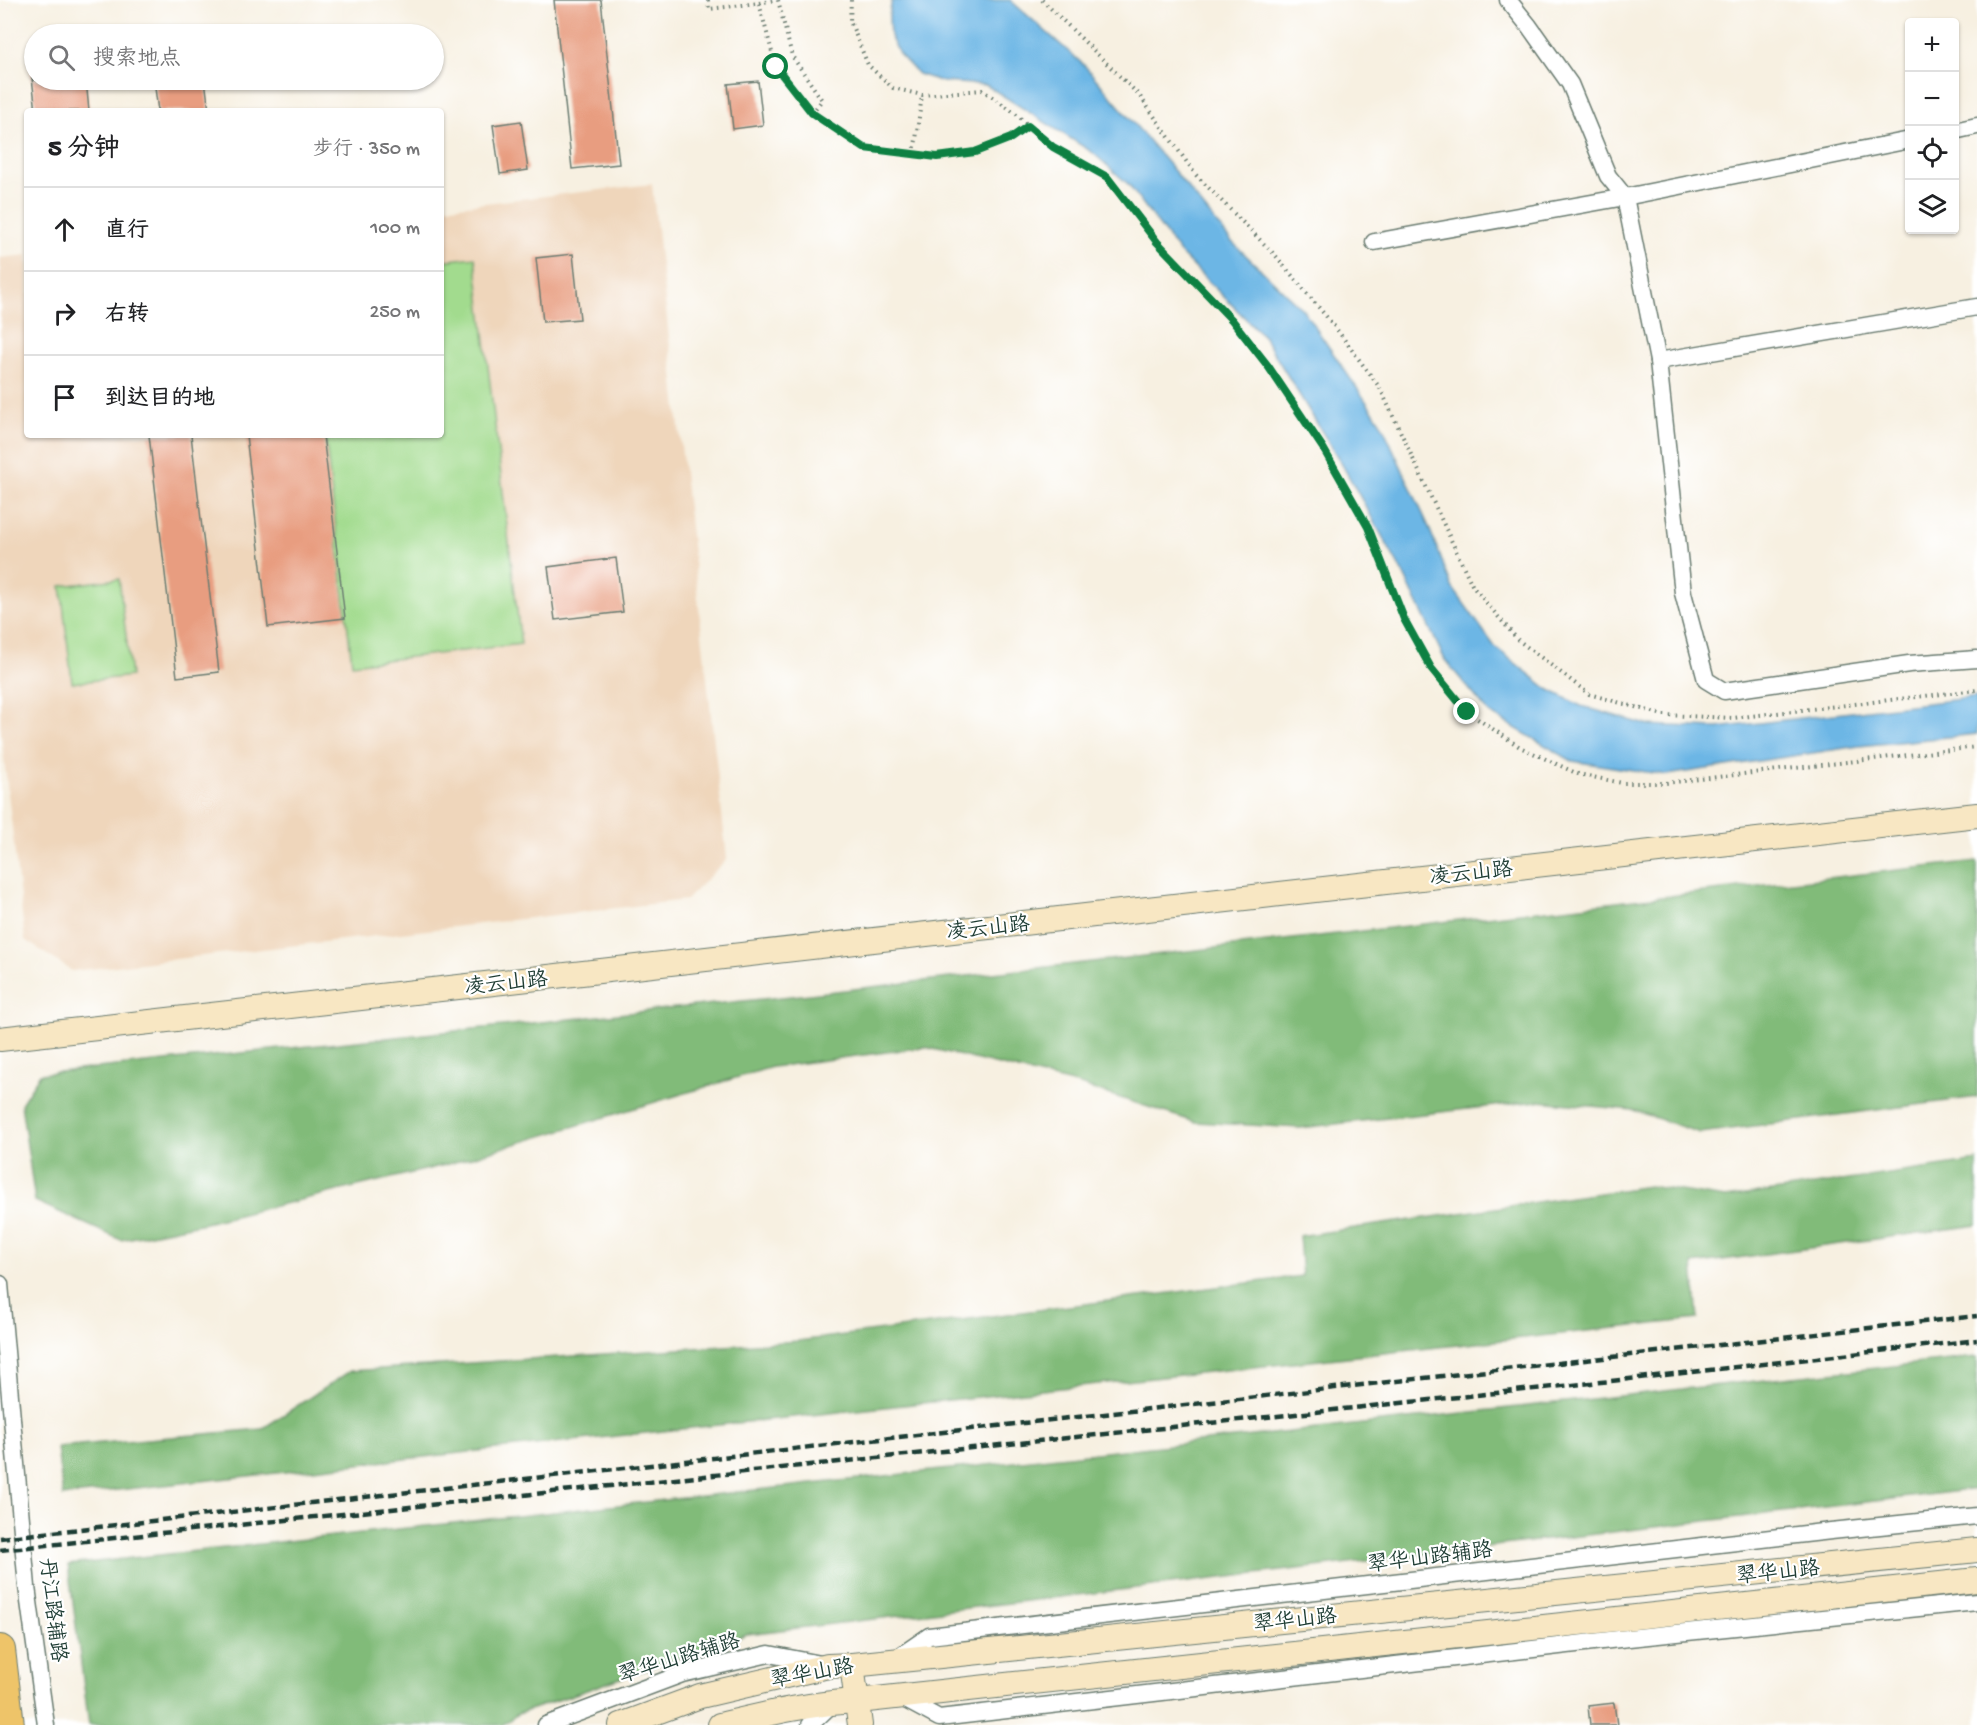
<!DOCTYPE html>
<html lang="zh">
<head>
<meta charset="utf-8">
<style>
	:root { --surface:#fff; --page:#f6f6f6; --text:#202124; --muted:#757577; --line:#e0e0e0 }
	body { margin:0; font-family:"Gochi Hand","LXGW WenKai TC",sans-serif; background:var(--page); color:var(--text) }
	.controls { position:absolute; right:18px; top:18px; display:grid; overflow:hidden; border-radius:6px; box-shadow:0 2px 4px #0004 }
	.controls button { width:54px; height:54px; display:grid; place-items:center; padding:0; border:0; border-bottom:2px solid var(--line); background:var(--surface); color:var(--text); font:30px sans-serif }
	.stop { position:absolute; width:18px; height:18px; margin:-14px; border:4px solid #0b8043; border-radius:50%; background:#fff }
	.stop.end { background:#0b8043; border-color:#fff; box-shadow:0 2px 6px #0008 }
	.list { margin:0; padding:0; list-style:none }
	h2 { display:flex; justify-content:space-between; align-items:center; height:78px; margin:0; padding:0 24px; font-size:26px }
	h2 small { font-size:20px; font-weight:400; color:var(--muted) }
	.list li { display:grid; grid-template-columns:39px 1fr auto; gap:18px; align-items:center; box-sizing:border-box; height:84px; padding:0 24px; border-top:2px solid var(--line) }
	.list b { display:block; font-size:22px; white-space:nowrap }
	.list em { font-size:20px; font-style:normal; color:var(--muted) }
	.icon { flex:none; width:33px; height:33px; fill:none; stroke:currentColor; stroke-width:2; stroke-linecap:round; stroke-linejoin:round }
	.map { position:relative; flex:none; width:1977px; height:1725px; overflow:hidden }
	.search { position:absolute; background:var(--surface); box-shadow:0 2px 4px #0004; left:24px; top:24px; width:420px; height:66px; display:flex; align-items:center; gap:15px; box-sizing:border-box; padding:0 21px; border-radius:33px; color:var(--muted); font-size:22px }
	.panel { position:absolute; background:var(--surface); box-shadow:0 2px 4px #0004; left:24px; top:108px; width:420px; height:330px; border-radius:6px }
	.map>svg:first-child { display:block }
	.built { fill:#efd6bb }
	.green { fill:#a2db8e; stroke:#608c61; stroke-width:1.5 }
	.forest { fill:#81bb79; stroke:#507c56; stroke-width:1.5 }
	.water { fill:#6cb6e5; stroke:#467a8c; stroke-width:1.5 }
	.building { fill:#e89d80 }
	.lines { fill:none; stroke-linecap:round; stroke-linejoin:round }
	.street-casing { stroke:#6b7c71; stroke-width:19 }
	.secondary-casing { stroke:#6b7c71; stroke-width:26 }
	.highway-casing { stroke:#6b7c71; stroke-width:32 }
	.path { stroke:#6b7c71; stroke-width:4; stroke-dasharray:1.5 4.5; stroke-linecap:butt }
	.street { stroke:#fff; stroke-width:16 }
	.secondary { stroke:#f8e7c3; stroke-width:24 }
	.highway { stroke:#eec469; stroke-width:30 }
	.rail { stroke:#1f3d34; stroke-width:4.5; stroke-dasharray:9 4.5; stroke-linecap:butt }
	.route { stroke:#0b8043; stroke-width:8 }
	.labels { text-anchor:middle; stroke-width:4.5; stroke-linejoin:round; paint-order:stroke }
	.street-label { font-size:21px; fill:#1f3d34; stroke:#fff }
</style>
</head>
<body>
<div class="map">
<svg width="1977" height="1725" viewBox="0 0 1977 1725">
	<rect width="100%" height="100%" fill="#fff"/>
	<filter id="ink" filterUnits="userSpaceOnUse"><feTurbulence type="fractalNoise" baseFrequency=".0167" numOctaves="2"/><feDisplacementMap in="SourceGraphic" scale="12" xChannelSelector="R" yChannelSelector="G"/><feConvolveMatrix kernelMatrix="1 2 1 2 8 2 1 2 1" color-interpolation-filters="sRGB"/></filter>
	<filter id="wash" filterUnits="userSpaceOnUse"><feTurbulence type="fractalNoise" baseFrequency=".008" numOctaves="4" result="noise"/><feDisplacementMap in="SourceGraphic" scale="24" xChannelSelector="R" yChannelSelector="G"/><feGaussianBlur stdDeviation="1.35" result="paint"/><feColorMatrix in="noise" values="0 0 0 0 0 0 0 0 0 0 0 0 0 0 0 0 0 1.4 0 .05"/><feComposite in="paint" operator="in"/></filter>
	<g filter="url(#wash)">
		<rect width="100%" height="100%" fill="#f7f0e1"/>
		<!-- built -->
		<path class="built" d="M652,184L727,859L686,900L72,971L25,940L0,724V258L27,255V435H441V208Z"/>
		<!-- green -->
		<g class="green">
			<path d="M475,257L521,644L352,664L325,435H441V261Z"/>
			<path d="M119,579L131,676L72,683L61,586Z"/>
		</g>
		<!-- forest -->
		<g class="forest">
			<path d="M1977,861V1097L1700,1133L1633,1110L1538,1101L1300,1128L1195,1122L1080,1085L925,1047L772,1067L445,1165L205,1223L121,1240L35,1201L21,1104L40,1074L801,995Z"/>
			<path d="M1977,1161V1225L1693,1264L1698,1319L63,1496L57,1447L262,1429L350,1371L798,1341L1302,1276L1299,1236L1649,1186L1725,1198Z"/>
			<path d="M1977,1357V1489L747,1634L518,1714L502,1725H89L68,1565Z"/>
		</g>
		<!-- water -->
		<path class="water" d="M892,0H1010L1085,66L1171,167L1231,241L1304,311L1381,423L1428,525L1452,587L1495,647L1548,689L1581,706L1647,725L1717,728L1977,697V734L1859,746L1667,775L1572,761L1489,713L1445,660L1404,575L1340,461L1264,337L1180,253L1128,184L1092,152L986,85L943,82L918,74L899,54L890,36L889,16Z"/>
		<g id="blocks">
			<!-- building -->
			<g class="building">
				<path d="M554,0H601L619,164L572,169Z"/>
				<path d="M34,52V80H86L89,111H36L29,53Z"/>
				<path d="M154,80H205L209,111H158Z"/>
				<path d="M758,81L763,125L733,129L728,84Z"/>
				<path d="M521,121L528,170L500,174L493,125Z"/>
				<path d="M573,254L580,319L543,322L536,258Z"/>
				<path d="M149,435H191L219,672L177,677Z"/>
				<path d="M246,435H323L345,618L268,627Z"/>
				<path d="M616,558L623,612L555,620L548,567Z"/>
				<path d="M1614,1703L1617,1725H1590L1588,1706Z"/>
			</g>
		</g>
	</g>
	<g filter="url(#ink)">
		<use href="#blocks" fill-opacity="0" stroke="#6b7c71" stroke-width="1.5"/>
		<g class="lines">
			<defs>
				<g id="street">
					<path d="M1508,0L1529,26L1570,84L1608,176L1625,197L1658,361L1683,593L1706,680L1724,691L1909,664L1977,659"/>
					<path d="M1954,131L1977,126"/>
					<path d="M1374,242L1625,197L1910,140"/>
					<path d="M1658,361L1977,307"/>
					<path d="M0,1284L27,1587L46,1725"/>
					<path d="M897,1658L929,1636L1831,1531L1977,1516"/>
					<path d="M900,1697L939,1718L1619,1639L1977,1602"/>
					<path d="M546,1725L682,1674L769,1654L821,1664"/>
					<path d="M810,1725L833,1703"/>
				</g>
				<g id="secondary">
					<path d="M0,1039L1977,815"/>
					<path d="M852,1665L860,1725"/>
					<path d="M621,1725L700,1696L828,1666L852,1665L1977,1550"/>
					<path d="M720,1725C766,1714 810,1703 858,1701L1977,1580"/>
				</g>
				<path id="highway" d="M0,1650L9,1725"/>
			</defs>
			<!-- street casing -->
			<use href="#street" class="street-casing"/>
			<!-- secondary casing -->
			<use href="#secondary" class="secondary-casing"/>
			<!-- highway casing -->
			<use href="#highway" class="highway-casing"/>
			<!-- path -->
			<g class="path">
				<path d="M708,0L709,9L759,3L776,67L812,113L864,148L937,157L975,151L1010,138L1028,126"/>
				<path d="M778,0L792,56L822,100L812,113"/>
				<path d="M851,0L850,21L868,65L893,88L922,95L982,90L1010,109L1053,147L1107,177L1157,241L1232,320L1268,366L1323,448L1368,527L1404,619L1431,668L1467,712L1520,747L1578,774L1622,783H1666L1977,747"/>
				<path d="M1042,0L1139,95L1196,175L1276,256L1335,327L1380,388L1473,587L1518,640L1589,694L1663,715L1733,718L1977,690"/>
				<path d="M759,3L775,0"/>
				<path d="M914,154L922,95"/>
			</g>
			<!-- street -->
			<use href="#street" class="street"/>
			<!-- secondary -->
			<use href="#secondary" class="secondary"/>
			<!-- highway -->
			<use href="#highway" class="highway"/>
			<!-- rail -->
			<g class="rail">
				<path d="M0,1538L1977,1316"/>
				<path d="M0,1550L1639,1378L1977,1340"/>
			</g>
		</g>
	</g>
	<g class="lines" filter="url(#ink)">
		<!-- route -->
		<path class="route" d="M776,67L812,113L864,148L937,157L975,152L1011,138L1028,126L1053,147L1107,177L1157,242L1232,320L1268,366L1323,448L1368,527L1404,619L1431,668L1467,712"/>
	</g>
	<g class="labels">
		<!-- street labels -->
		<g class="street-label">
			<text transform="translate(1471 872) rotate(-6)" y="7">凌云山路</text>
			<text transform="translate(988 927) rotate(-6)" y="7">凌云山路</text>
			<text transform="translate(506 982) rotate(-6)" y="7">凌云山路</text>
			<text transform="translate(1430 1556) rotate(-7)" y="7">翠华山路辅路</text>
			<text transform="translate(1778 1571) rotate(-6)" y="7">翠华山路</text>
			<text transform="translate(54 1610) rotate(83)" y="7">丹江路辅路</text>
			<text transform="translate(1295 1619) rotate(-6)" y="7">翠华山路</text>
			<text transform="translate(679 1657) rotate(-17)" y="7">翠华山路辅路</text>
			<text transform="translate(812 1672) rotate(-10)" y="7">翠华山路</text>
		</g>
	</g>
</svg>
<div class="controls">
<button>+</button>
<button>−</button>
<button><svg class="icon" aria-label="locate" viewBox="0 0 24 24"><circle cx="12" cy="12" r="6"/><path d="M12 2v4M12 18v4M2 12h4M18 12h4"/></svg></button>
<button><svg class="icon" aria-label="layers" viewBox="0 0 24 24"><path d="M12 4l9 5-9 5-9-5zM3 14l9 5 9-5"/></svg></button>
</div>
<div class="stop" style="left:776px;top:67px"></div>
<div class="stop end" style="left:1467px;top:712px"></div>
<div class="search"><svg class="icon" aria-label="search" viewBox="0 0 24 24"><circle cx="10" cy="10" r="6"/><path d="M15 15l6 6"/></svg>搜索地点</div>
<section class="panel">
<h2>5 分钟<small>步行 · 350 m</small></h2>
<ul class="list">
<li><svg class="icon" aria-label="ahead" viewBox="0 0 24 24"><path d="M12 20V5M6 11l6-6 6 6"/></svg><div><b>直行</b></div><em>100 m</em></li>
<li><svg class="icon" aria-label="right" viewBox="0 0 24 24"><path d="M7 20v-9h11M14 6l5 5-5 5"/></svg><div><b>右转</b></div><em>250 m</em></li>
<li><svg class="icon" aria-label="arrive" viewBox="0 0 24 24"><path d="M6 21V4h12l-3 4 3 4H6"/></svg><div><b>到达目的地</b></div></li>
</ul>
</section>
</div>
</body>
</html>
